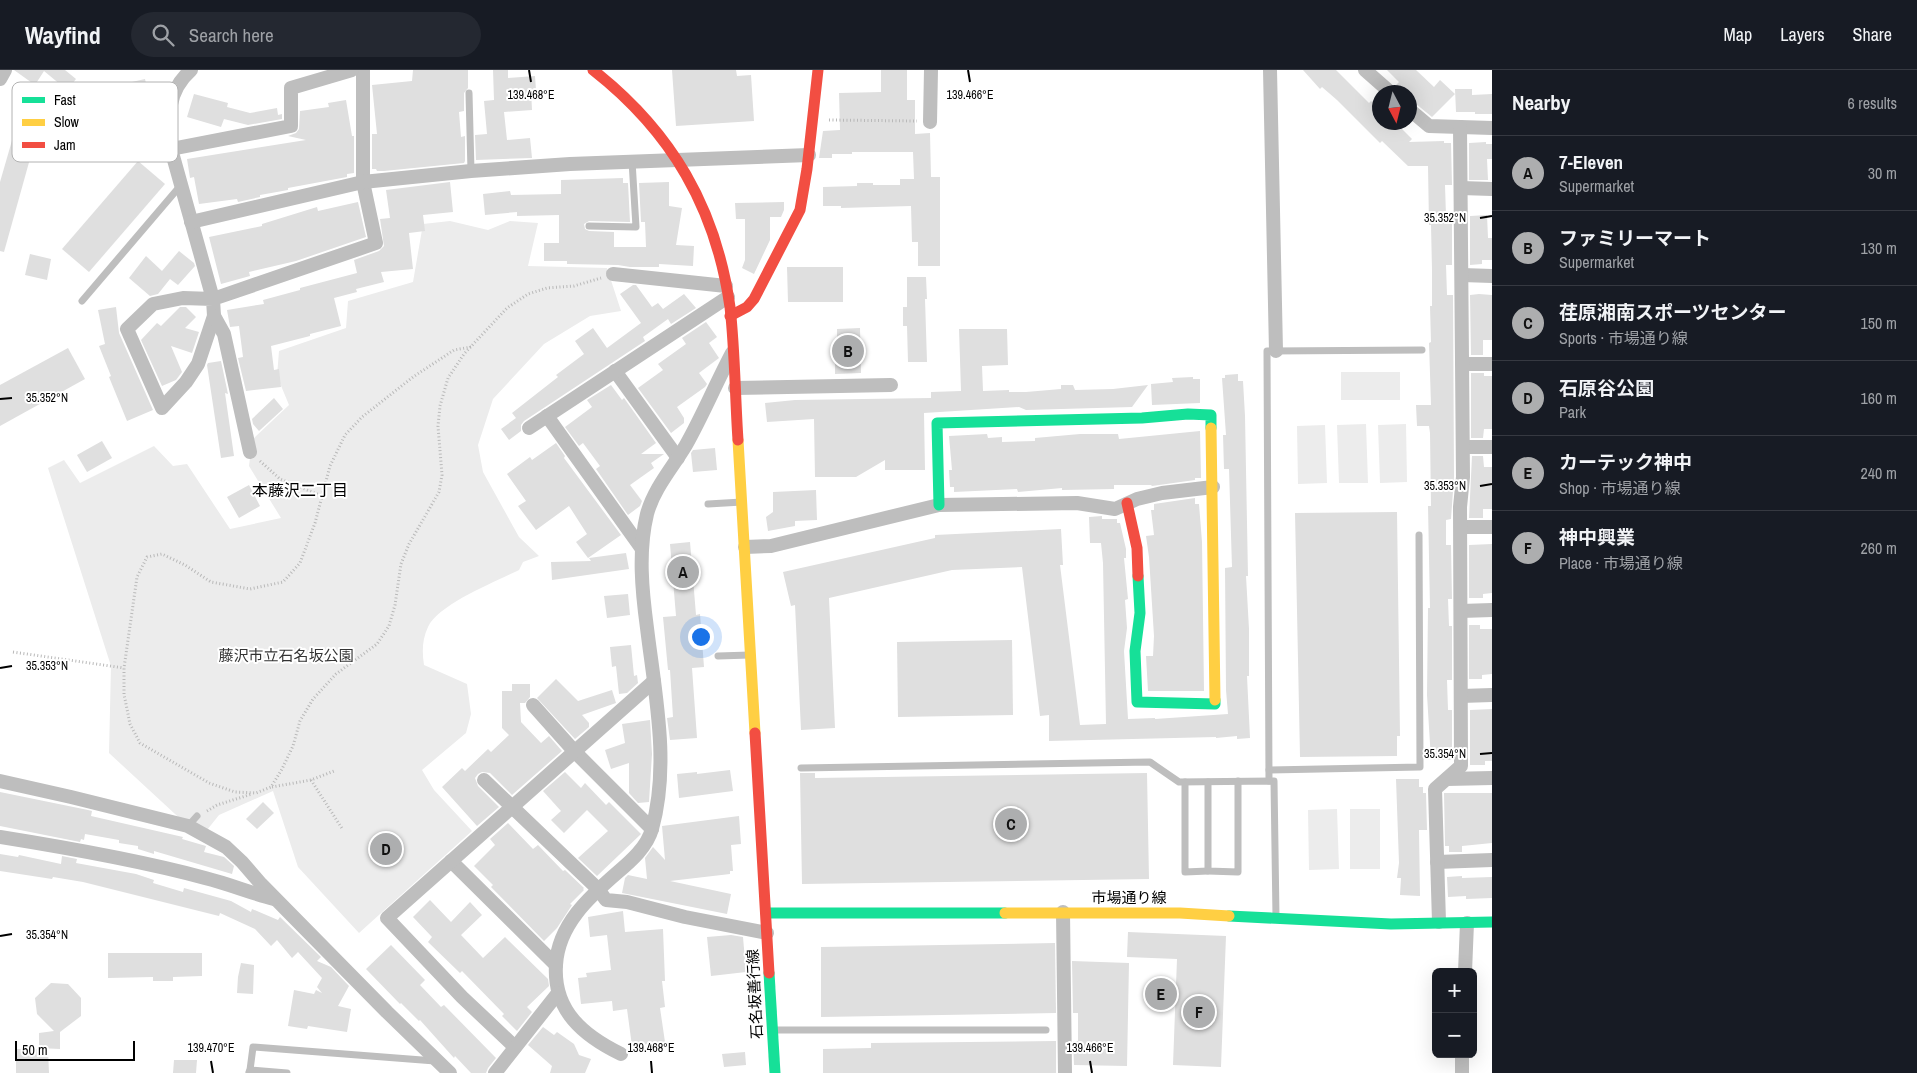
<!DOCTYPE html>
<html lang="en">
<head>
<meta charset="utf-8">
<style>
	:root { --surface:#171b24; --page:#242831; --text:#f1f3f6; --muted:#9ea1a6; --line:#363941; --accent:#adaeaf }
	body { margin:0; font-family:"Archivo Narrow","Noto Sans JP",sans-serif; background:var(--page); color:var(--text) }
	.controls { position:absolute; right:15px; bottom:15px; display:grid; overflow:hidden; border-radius:8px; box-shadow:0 5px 20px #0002 }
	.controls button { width:45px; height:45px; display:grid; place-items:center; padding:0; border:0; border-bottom:1px solid var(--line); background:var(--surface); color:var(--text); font:25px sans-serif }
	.compass { position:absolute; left:1372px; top:15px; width:45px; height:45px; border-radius:50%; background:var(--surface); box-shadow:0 5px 20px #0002; rotate:173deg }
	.scale { position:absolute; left:15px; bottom:12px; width:120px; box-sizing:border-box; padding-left:5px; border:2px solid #000; border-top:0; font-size:14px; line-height:18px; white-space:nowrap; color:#000; -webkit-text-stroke:4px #fff; paint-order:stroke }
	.you { position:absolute; left:700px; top:566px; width:18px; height:18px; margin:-12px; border:4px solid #fff; border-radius:50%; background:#1a73e8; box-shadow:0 0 0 8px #1a73e833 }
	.badge { display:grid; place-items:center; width:32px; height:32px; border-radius:50%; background:var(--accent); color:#111; font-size:16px; font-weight:700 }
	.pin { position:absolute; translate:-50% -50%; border:2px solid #fff; box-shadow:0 1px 5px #0006 }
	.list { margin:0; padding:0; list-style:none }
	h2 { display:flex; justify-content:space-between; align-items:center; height:65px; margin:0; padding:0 20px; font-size:21px }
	h2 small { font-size:16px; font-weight:400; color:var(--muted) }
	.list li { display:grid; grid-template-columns:32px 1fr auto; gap:15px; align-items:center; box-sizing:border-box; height:75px; padding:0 20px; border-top:1px solid var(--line) }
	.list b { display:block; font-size:19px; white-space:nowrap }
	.list p { margin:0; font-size:16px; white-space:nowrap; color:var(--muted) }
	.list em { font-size:16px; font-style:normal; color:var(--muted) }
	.icon { flex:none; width:28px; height:28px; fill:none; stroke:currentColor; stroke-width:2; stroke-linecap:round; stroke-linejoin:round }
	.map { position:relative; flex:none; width:1492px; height:1003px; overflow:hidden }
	header { display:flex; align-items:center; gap:30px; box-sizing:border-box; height:70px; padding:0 25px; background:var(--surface); border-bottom:1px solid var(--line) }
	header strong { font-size:24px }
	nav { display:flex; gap:28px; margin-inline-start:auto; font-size:18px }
	.search { width:350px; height:45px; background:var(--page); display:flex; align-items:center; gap:12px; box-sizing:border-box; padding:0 18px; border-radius:28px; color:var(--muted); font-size:19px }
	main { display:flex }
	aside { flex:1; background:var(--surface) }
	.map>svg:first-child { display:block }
	.green { fill:#ececec }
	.building { fill:#dfdfdf }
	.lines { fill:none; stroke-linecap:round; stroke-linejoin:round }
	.path { stroke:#b9b9b9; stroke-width:3; stroke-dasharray:1 2.5; stroke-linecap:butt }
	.lane { stroke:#bebebe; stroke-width:7 }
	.street { stroke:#bebebe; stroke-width:14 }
	.fast { stroke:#16e098; stroke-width:11 }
	.slow { stroke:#ffcf43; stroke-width:11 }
	.jam { stroke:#f24e42; stroke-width:11 }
	.ticks { fill:none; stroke:#000; stroke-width:2 }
	.labels { text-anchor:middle; stroke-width:4; stroke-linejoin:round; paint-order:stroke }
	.park-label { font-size:15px; fill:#333; stroke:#fff }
	.street-label { font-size:15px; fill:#000; stroke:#fff }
	.neighbourhood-label { font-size:16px; fill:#000; stroke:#fff }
	.key { fill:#fff; stroke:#b2b2b2; stroke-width:1 }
	.key-label { font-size:14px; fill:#000 }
	.ticks-label { font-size:12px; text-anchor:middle; fill:#000; stroke:#fff; stroke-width:4; stroke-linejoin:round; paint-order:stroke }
</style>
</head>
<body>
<header>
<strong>Wayfind</strong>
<div class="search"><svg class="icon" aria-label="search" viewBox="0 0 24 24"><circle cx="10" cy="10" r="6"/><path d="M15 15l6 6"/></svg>Search here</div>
<nav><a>Map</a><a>Layers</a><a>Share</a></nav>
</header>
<main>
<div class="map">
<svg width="1492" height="1003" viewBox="0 0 1492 1003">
	<rect width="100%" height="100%" fill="#fff"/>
	<!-- green -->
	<g class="green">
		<path d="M450,151L488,160L510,151L538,153L528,196L607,198L621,241L590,246L544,274L493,329L478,375L483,402L519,467L539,486L523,492L519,500C495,512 439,534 428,557C422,570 422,582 424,595L467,614L471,644L466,663L422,700L434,720L472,761L359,863L298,797L273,721L219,745L203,765L188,756L109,683L111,596L48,398L64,390L80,413L154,376L173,396L187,394L230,459L281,448L249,396L252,370L289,335L277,306L279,281L346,258L348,231L413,212L423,154Z"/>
		<rect x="1341" y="302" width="59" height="28"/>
		<path d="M1366,354L1368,413H1339L1337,355Z"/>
		<path d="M1406,354L1407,412L1380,413L1378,355Z"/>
		<path d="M1325,355L1327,413L1298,414L1297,356Z"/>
		<path d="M1337,739L1339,799L1309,800L1308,740Z"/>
		<rect x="1350" y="739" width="30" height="60"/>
	</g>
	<!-- building -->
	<g class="building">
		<path d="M14,0H65L76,9L67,20L44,1L35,15Z"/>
		<path d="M413,0H468V18L464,23V41L459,42L461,67L465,66V91L464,93L384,101H377L376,99H372V64H377L372,15L412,11Z"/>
		<path d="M493,0H508V8L535,6L536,20H531L532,40L504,42L507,70L530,68L532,88L476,90L475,65L487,64L484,31L494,30Z"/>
		<path d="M672,0H736L737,6L751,5L754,51L676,56Z"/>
		<path d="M881,0H907V30H915V64L930,63L931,107H940V196H918V172H912L911,136L841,138V136H823V117L857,116V113H873V115H900V109H914L913,82H852V84H832V88H819L823,61L840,60L839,23L881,22Z"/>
		<path d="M1303,0H1336L1369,33L1371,31L1380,39V52H1395L1412,69L1409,72L1444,71V73H1451L1452,115H1445L1446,146H1452V195H1446L1447,225H1453L1454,407L1451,449L1446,450V475H1451L1452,529H1448L1449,556H1452V610H1447L1448,640H1452V690H1431L1427,625L1428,538H1430L1428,436H1431L1430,363L1429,356H1417L1416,335H1431L1429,273L1431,272L1430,236H1432V200L1431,155H1429L1428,96H1408L1382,71L1380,73L1337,30L1322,17L1320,19Z"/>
		<path d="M1387,0H1416L1434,17L1440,10L1455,24L1432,47L1410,29V22H1404L1396,15L1399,12Z"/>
		<path d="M145,9L150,30L147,31L149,45L136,47L134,34L115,38L110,17Z"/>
		<path d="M1455,19H1472V25L1492,24V44H1475V42H1456Z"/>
		<path d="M194,24L228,33L227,37L250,43L277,38L278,45L282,44V49L248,55L224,49L221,57L187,47Z"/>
		<path d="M24,29L45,35L4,182L0,181V112Z"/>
		<path d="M346,30L352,66H354V103L347,104V107L288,118V120L260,125V127L238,132L237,129L199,134L194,107L190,108L187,89L306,70L288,66L296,63L299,59L300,41L329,37L328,33Z"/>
		<path d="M1486,72V74H1492V89H1487L1488,110H1469V73Z"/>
		<path d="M138,91L165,114L89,202L62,179Z"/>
		<path d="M623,108V113H628L630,152L589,151L584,154L585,159L589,161L614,162V177H646L645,152H641L639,113L669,112V136L682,138L676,175L694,176L693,196L659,194V197H630L618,195L567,194V191H544V173H559V145L517,146V142L485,145L483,124L510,121L511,125L561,124V110Z"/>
		<path d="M450,112L453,142L423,145L425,161L409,163L413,199L381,202L384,212L356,219L357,222L334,228L341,256L310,264V266L271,276L274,300L279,299L281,317L246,321L238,288L243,287L239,256L230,257L227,240L264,234L263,230L300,220V218L357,203L354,190L379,181L384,176L380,149L390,148L386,120Z"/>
		<path d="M358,132L366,167L296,191L249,202L250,206L221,214L209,167L262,156V154L317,137L318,141Z"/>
		<path d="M784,132V140L781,147H770V170L754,204L742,198L745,190V149H736L735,133Z"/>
		<path d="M1487,145L1488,168H1492V190H1482V194L1470,195V146Z"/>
		<path d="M179,181L194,193L195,196L178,215L170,209L158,224L150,226L129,208L146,186L162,201Z"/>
		<path d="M30,184L51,189L47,210L25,205Z"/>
		<path d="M787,197H843V232H788Z"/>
		<path d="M907,207H926L927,229H925L927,292H908L907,256H903V237H907Z"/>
		<path d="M633,215H636L652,237L658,233L663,239L684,224L696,238L671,254L668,249L643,267L645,271L524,351L521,355V361L509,370L501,359L516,348L512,343L558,307L556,305L584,284L575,271L593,258L607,278L641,253L620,224Z"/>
		<path d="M1479,224L1492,225V270H1483V285H1471L1470,225Z"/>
		<path d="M116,237L119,263L153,340L127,351L109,307L111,306L99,276L105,274L98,240Z"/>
		<path d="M180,237H186L196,247L185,258L199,262L192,283L171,276L182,302L176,310L162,316L141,270L157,253L161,256Z"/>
		<path d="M706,252L717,267L709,273L719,288L699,303L707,314L705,317L677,337L684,348V353L671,363L638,318L663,300L658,294L686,274L682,268Z"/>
		<path d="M860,258L861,303L835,304V269H837V259Z"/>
		<path d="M959,259H1007L1008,295L982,296L983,321L1009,320V322H1026L1061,319V315H1073L1075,320L1113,319L1148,315L1132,337L1026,340L1019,337L924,343L925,400H885V390L856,407H815L814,349L767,352L765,333L795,330L931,328V322L961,321Z"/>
		<path d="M68,278L85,309L0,356V315Z"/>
		<path d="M221,291L228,324L225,323L234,386L221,388L207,295L208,293Z"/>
		<path d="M1471,303H1484V306H1492V359H1484L1483,368H1471Z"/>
		<path d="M1238,304V311H1243L1245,346L1248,506H1246L1249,559V606H1247L1250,668L1237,669V666L1216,668V667L1049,671V645L1040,646L1022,497L952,500L829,528L835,658L801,660L795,535L791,536L783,502L935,468V465L1061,459L1063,495H1060L1080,655L1106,654L1103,493L1101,473H1090L1089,447L1102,446V449H1117V453H1120L1126,479V488H1124L1128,529L1125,530L1127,558L1124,581L1128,649L1155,648V649L1228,644L1226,620L1225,498L1232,497L1229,399H1224L1223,365H1226L1222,308H1225V305Z"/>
		<path d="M1193,307V309H1200V333L1152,335L1151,314L1173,312L1172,308Z"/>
		<path d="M611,315L622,330L624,328L656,373L641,384H664L651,393L654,398L630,415L642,431L640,436L628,445L596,399L600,396L583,373L579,376L565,357L592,337L587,330Z"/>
		<path d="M274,328L283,339L259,361L253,354L252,349Z"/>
		<path d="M1200,361L1201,408H1195V410L1152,416L1151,415H1114V419L1062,420V418L1018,422L1017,419L954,422V417H950L949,400H952L949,366L987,364L988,368L1002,367V372L1035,371V368L1080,364H1118L1119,369Z"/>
		<path d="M102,371L112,388L87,402L77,385Z"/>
		<path d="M556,373L565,386L564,388L621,465L588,488L576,472L587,464L569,436L536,460L518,436L526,431L507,404L530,387L532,390Z"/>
		<path d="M715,378L717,400L693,402L691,383L693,380Z"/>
		<path d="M1472,386H1483L1484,397H1492V439H1483V448H1469Z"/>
		<path d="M249,415L260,436L239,448L227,427Z"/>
		<path d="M816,420L817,450L795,451V456L768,461L766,447L773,442V422Z"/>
		<path d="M1195,428V434H1199L1202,472L1204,621H1148L1146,586H1153L1154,566L1149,487L1146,466L1154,465L1151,440H1154V434Z"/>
		<path d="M1397,442L1400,666H1397V686L1300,687L1295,443Z"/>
		<path d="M690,472L696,545L700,544L704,597L692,598L697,668L670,670L667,648L673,647L670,600H668L663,547L676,546L670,474Z"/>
		<path d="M1492,474V523L1483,524V528H1469V475Z"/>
		<path d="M626,483L629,499L552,510L551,492L591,491L589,488Z"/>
		<path d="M628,524L630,545L607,548L604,526Z"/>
		<path d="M1469,555H1480V559H1492V604L1482,605V609H1469Z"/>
		<path d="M1012,570L1013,645L898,647L897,572Z"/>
		<path d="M631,575L634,606L637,605L638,613L627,623L619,624L616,596L612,597L610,577Z"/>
		<path d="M556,609L578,631L612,620L616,633L582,645L589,653V657L575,669L537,628Z"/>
		<path d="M512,614H530V627L525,633H520L521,652L541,673L549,666L562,681L512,725L490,703L482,702L478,704L475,708L478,716L499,737L477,756L442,717L462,698L465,701L488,679L491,682L509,665L502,658V621H512Z"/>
		<path d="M1492,639V691H1485V695H1470V640Z"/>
		<path d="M650,650L652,684L649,732L638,733L629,723V693L611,699L605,680L625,673L622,654Z"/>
		<path d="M730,700L733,721L679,728L677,704L697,702V704L705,703Z"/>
		<path d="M565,702L581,718L585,713L606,735L609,732L641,764L597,806L578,788L608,761L587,740L564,763L551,750L561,741L543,721Z"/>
		<path d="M800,703H815V708L1147,703L1149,809L802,814Z"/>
		<path d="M1396,709H1419V717H1423V723H1426L1427,760H1419L1420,826L1400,825L1401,808H1397L1399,793Z"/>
		<path d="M0,722L88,740L92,741L91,746L183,767L182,769L206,776L204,782L224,787L234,796L232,804L154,781V784L138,779V776L119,773V770L85,764L84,770L81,769L80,772L0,756Z"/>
		<path d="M1444,723H1492V773L1462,776V782H1449V776H1445Z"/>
		<path d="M263,732L274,743L257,759L246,749Z"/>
		<path d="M739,746L741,774L731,775L733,801H730V804L670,811L731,824L727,844L622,823L625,808L628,805L647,809L645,788L653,777L665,790L662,756Z"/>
		<path d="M508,753L533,779L538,775L563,801L565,800L584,818L583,819L584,820L570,834L572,835L557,858L544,871L491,817L493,815L474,796L495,775L490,769Z"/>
		<path d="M0,784L18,787L19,785L61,794L62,786L77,789L76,793L136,804L154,810L153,813L183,822L184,818L231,831L251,842L252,839L278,850L280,847L321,887L317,891L331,897L349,916L338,936L351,939L347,962L308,956L307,959L288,956L294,920L314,924L316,920L322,923L317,917L322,908L298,882L292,888L277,870L271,876L255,859L220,843L219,846L83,812L53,807L52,809L0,801Z"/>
		<path d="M1462,806V808L1492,807V828L1466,829V826L1448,827L1447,807Z"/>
		<path d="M430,830L451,852L470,832L482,845L461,865L483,888L505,867L548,909L549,916L527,937L532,942L517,961L502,946L504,944L462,901L460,903L428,872L432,867L413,847Z"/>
		<path d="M623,841L625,862L663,859L665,911H662L665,937L660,938L665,972L632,976L627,939L613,941L612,931L581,934L578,908L587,907L586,903L611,900L607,865L590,867L588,847Z"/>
		<path d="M1128,862L1226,866L1221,997L1173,995L1177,889L1127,887Z"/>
		<path d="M731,865L743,867L746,902L711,906L707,867Z"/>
		<path d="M1055,873L1056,943L821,947V877Z"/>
		<path d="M391,875L425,910L420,915L441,937L444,935L496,988L488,998L486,1003H471L455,986L454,988L420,950L419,951L401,933L400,934L366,899Z"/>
		<path d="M108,883H202V906L173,907V911H153V907L108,908Z"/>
		<path d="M1072,891L1129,893L1127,996L1074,995L1073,971H1078V943H1073Z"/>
		<path d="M241,893L254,895L253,924L237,923L238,907Z"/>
		<path d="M51,913L68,914L81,928V946L60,962V979L39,978V963L54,961L37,944L35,928Z"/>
		<path d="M543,957L554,965L557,962L574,974L579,985L591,989L585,1003H550L552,996L528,975Z"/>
		<path d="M1056,971V1003H823V979L871,978V973Z"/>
		<path d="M16,979H48L49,1003H16Z"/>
		<path d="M745,982L746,995L724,997L722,984Z"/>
		<path d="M174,990H197L196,1003H173Z"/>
	</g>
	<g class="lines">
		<!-- path -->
		<g class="path">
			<path d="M829,50L917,51"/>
			<path d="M471,277L454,280L413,307L362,347L345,365L330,396L315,453L300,493L283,512L250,519L211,512L185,495L162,484L147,487L137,507L124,598V624L130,654L140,673L209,713L235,722L256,723L271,717L282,699L293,676L300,651L313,629L336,604L377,574L389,556L395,535L401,494L409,474L439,422L442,405L438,356L440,336L448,308L464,284L507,238L528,224L547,218L574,216L601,208"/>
			<path d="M260,391L280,409L322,426"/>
			<path d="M13,582L124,598"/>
			<path d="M311,710L343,760"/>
			<path d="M272,717L311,710L334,701"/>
			<path d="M207,741L217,735L252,724"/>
		</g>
		<!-- lane -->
		<g class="lane">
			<path d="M469,23L471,101"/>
			<path d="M589,156L636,157L632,91"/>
			<path d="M82,231L181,115"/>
			<path d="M708,434L742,432"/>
			<path d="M718,586L750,585"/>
			<path d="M801,698L1150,692L1179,712L1274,711L1276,847"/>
			<path d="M1269,700L1420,697L1419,465"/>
			<path d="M1269,711L1267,281L1422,280"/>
			<path d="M1185,712V802L1208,801"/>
			<path d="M1208,712V801L1238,802V711"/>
			<path d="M188,756L197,746"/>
			<path d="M773,960H1046"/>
			<path d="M250,1000L253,977L435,991"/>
			<path d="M249,1002L250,1000L287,1003"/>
		</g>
		<!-- street -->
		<g class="street">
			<path d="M191,0C167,21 167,49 171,79L213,229L214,246L198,294L186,312L162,338L127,259L153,234L183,228L213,229L376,173L363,112V0"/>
			<path d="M1270,0L1276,281"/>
			<path d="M1365,0L1390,22"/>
			<path d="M0,9L5,0"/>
			<path d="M1410,40L1429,56L1492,58"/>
			<path d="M930,52L931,0"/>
			<path d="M171,79L291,56V18L352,0"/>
			<path d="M1461,118L1492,119"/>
			<path d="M191,152L363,112L471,101L570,94L809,85"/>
			<path d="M613,204L726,216"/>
			<path d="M1462,205L1492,206"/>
			<path d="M214,246L224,264L250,382"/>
			<path d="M1462,294H1492"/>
			<path d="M615,301L678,388"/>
			<path d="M735,318L891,315"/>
			<path d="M547,346L642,479"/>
			<path d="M529,358L728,227"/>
			<path d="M1463,377H1492"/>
			<path d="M1461,457H1492"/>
			<path d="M745,477L771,476L939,435L1077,433L1115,439L1137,429L1162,423L1213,417"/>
			<path d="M1461,541L1492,540"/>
			<path d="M1461,626L1492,625"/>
			<path d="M533,635L575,682L652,759"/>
			<path d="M1447,709L1492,708"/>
			<path d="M484,710L598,819L606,830L627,832L685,847L767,863"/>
			<path d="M0,711L71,727L188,756L226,777L242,792L261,814L387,942L450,1003"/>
			<path d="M0,767C69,778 138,790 205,808C229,814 251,823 274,829"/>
			<path d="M451,791L556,895"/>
			<path d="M1437,792L1492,790"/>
			<path d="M1063,842L1065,1003"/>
			<path d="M1439,852L1435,719L1461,696L1460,437L1463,407L1460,57"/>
			<path d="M1465,902L1467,853"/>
			<path d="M515,977L462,927L387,848L654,611"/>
			<path d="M621,984C584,966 553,941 556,895C558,855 589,827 618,802C631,791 647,777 652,759C670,694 655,624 647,558C642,521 638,481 647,444C654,418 673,397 686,375C703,345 716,313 732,283"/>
			<path d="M495,1003L558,923"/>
			<path d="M1462,1003V984"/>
		</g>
		<!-- fast -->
		<g class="fast">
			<path d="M939,435L937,353L1142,348L1188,344L1211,345V358"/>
			<path d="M1138,506L1140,543L1135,581L1137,632L1215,634V630"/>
			<path d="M766,843H1005"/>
			<path d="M1229,846L1391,854L1492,852"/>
			<path d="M769,903L775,1003"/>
		</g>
		<!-- slow -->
		<g class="slow">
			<path d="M1211,358L1215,630"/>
			<path d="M738,370L755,663"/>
			<path d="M1005,843H1180L1229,846"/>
		</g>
		<!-- jam -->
		<g class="jam">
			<path d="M593,0C672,62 716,138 730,237C735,281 735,326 738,370"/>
			<path d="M730,246L747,237L754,229L800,140L807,99L818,0"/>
			<path d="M1127,433L1137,478L1138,506"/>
			<path d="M755,663L769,903"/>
		</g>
	</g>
	<!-- ticks -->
	<path class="ticks" d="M529,0L531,12M968,0L970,12M1480,148L1492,146M0,329L12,328M1480,416L1492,414M0,598L12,596M1480,684L1492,683M0,866L12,864M211,991L213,1003M651,991L652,1003M1090,991L1092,1003"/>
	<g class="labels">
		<!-- park labels -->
		<g class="park-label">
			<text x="286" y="591">藤沢市立石名坂公園</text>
		</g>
		<!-- street labels -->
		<g class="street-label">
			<text x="1129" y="833">市場通り線</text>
			<text transform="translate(755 924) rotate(-93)" y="5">石名坂善行線</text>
		</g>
		<!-- neighbourhood labels -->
		<g class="neighbourhood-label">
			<text x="300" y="426">本藤沢二丁目</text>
		</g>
	</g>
	<!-- legend -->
	<rect x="12" y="12" width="166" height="80" rx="8" class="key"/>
	<rect x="22" y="27" width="23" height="6" fill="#16e098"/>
	<rect x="22" y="49" width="23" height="7" fill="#ffcf43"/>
	<rect x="22" y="72" width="23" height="6" fill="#f24e42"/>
	<g class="key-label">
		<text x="54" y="35">Fast</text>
		<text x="54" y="57">Slow</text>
		<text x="54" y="80">Jam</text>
	</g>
	<g class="ticks-label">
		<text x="531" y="29">139.468°E</text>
		<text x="970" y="29">139.466°E</text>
		<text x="1445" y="152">35.352°N</text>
		<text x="47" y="332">35.352°N</text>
		<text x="1445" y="420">35.353°N</text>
		<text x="47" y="600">35.353°N</text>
		<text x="1445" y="688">35.354°N</text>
		<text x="47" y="869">35.354°N</text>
		<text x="211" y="982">139.470°E</text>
		<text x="651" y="982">139.468°E</text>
		<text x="1090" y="982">139.466°E</text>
	</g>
</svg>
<div class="controls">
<button>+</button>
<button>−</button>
</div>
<svg class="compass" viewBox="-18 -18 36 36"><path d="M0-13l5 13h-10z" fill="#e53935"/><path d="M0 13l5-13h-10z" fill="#9ea1a6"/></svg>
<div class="scale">50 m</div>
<div class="you"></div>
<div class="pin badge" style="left:683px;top:502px">A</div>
<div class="pin badge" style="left:848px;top:281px">B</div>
<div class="pin badge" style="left:1011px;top:754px">C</div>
<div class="pin badge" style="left:386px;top:779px">D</div>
<div class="pin badge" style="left:1161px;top:924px">E</div>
<div class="pin badge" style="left:1199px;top:942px">F</div>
</div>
<aside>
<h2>Nearby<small>6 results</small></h2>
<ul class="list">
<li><span class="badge">A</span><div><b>7-Eleven</b><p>Supermarket</p></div><em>30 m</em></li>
<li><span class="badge">B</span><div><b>ファミリーマート</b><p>Supermarket</p></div><em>130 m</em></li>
<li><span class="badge">C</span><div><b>荏原湘南スポーツセンター</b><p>Sports · 市場通り線</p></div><em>150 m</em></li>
<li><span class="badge">D</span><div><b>石原谷公園</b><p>Park</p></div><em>160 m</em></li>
<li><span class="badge">E</span><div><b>カーテック神中</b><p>Shop · 市場通り線</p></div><em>240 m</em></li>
<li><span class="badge">F</span><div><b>神中興業</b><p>Place · 市場通り線</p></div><em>260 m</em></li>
</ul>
</aside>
</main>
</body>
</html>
